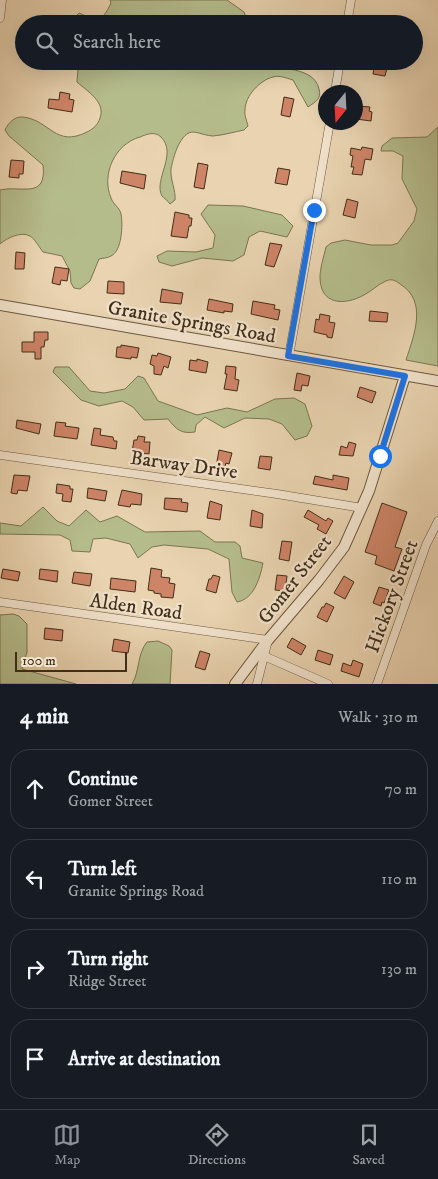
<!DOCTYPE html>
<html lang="en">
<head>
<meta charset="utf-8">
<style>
	:root { --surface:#171b24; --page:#242831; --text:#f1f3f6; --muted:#9ea1a6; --line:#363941; --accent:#8c9099 }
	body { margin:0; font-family:"IM FELL DW Pica",serif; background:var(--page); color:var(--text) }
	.compass { position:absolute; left:318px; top:85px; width:45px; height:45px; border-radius:50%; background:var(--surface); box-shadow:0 5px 20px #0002; rotate:198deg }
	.scale { position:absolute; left:15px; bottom:12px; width:112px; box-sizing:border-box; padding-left:5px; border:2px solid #412e18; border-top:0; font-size:14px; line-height:18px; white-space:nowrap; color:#412e18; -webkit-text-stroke:4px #f1e2cc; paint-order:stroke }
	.stop { position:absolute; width:15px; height:15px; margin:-11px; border:4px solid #1a73e8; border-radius:50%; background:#fff }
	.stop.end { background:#1a73e8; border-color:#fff; box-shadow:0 1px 5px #0008 }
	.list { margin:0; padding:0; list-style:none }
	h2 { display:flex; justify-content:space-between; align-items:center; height:65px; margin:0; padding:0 20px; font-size:21px }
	h2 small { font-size:16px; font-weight:400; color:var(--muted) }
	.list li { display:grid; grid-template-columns:32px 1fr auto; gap:15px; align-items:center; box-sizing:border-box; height:80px; margin:0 10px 10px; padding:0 10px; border:1px solid var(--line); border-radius:20px }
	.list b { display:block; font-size:19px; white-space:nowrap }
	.list p { margin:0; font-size:16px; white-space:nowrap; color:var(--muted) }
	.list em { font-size:16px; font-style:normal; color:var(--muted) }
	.icon { flex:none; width:28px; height:28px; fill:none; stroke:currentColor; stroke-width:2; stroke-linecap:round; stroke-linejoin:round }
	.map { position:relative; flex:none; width:438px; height:684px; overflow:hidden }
	.search { position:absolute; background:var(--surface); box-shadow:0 5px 20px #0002; left:15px; right:15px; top:15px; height:55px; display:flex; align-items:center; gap:12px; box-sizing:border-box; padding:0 18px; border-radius:28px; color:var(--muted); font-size:19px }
	.sheet { height:425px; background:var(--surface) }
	nav { display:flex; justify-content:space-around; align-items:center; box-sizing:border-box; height:70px; border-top:1px solid var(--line); background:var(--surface); font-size:14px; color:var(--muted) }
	nav a { display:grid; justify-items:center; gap:2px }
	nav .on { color:var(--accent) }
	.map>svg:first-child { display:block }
	.green { fill:#b5bc8c; stroke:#7b7552 }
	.building { fill:#ce8467; stroke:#412e18 }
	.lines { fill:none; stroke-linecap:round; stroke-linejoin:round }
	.minor-casing { stroke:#6b573e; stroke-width:9 }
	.tertiary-casing { stroke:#6b573e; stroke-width:12 }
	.minor { stroke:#f1e2cc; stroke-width:8 }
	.tertiary { stroke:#f1e2cc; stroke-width:10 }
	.route { stroke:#1a73e8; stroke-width:6 }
	.labels { text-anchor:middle; stroke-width:4.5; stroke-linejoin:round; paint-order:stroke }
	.street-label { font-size:20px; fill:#412e18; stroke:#f1e2cc }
</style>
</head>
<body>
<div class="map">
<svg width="438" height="684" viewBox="0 0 438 684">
	<rect width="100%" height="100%" fill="#e9d3b0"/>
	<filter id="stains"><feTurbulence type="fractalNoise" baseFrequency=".004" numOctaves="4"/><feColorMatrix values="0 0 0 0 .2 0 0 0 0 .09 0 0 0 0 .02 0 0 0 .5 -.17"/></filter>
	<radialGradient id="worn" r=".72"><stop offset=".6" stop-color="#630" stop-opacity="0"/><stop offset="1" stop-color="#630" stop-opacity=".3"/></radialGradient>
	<!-- green -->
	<g class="green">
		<path d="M110,0H227L244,12L246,17L244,24H68L79,13C97,21 102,23 111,3Z"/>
		<path d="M72,61H240C244,63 247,65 251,66C270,69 314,64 319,89C322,99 315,102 308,107L293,80C286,78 279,75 273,77C260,80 245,96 245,110C244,115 247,121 248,126L244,130C234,132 224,135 213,136C207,136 201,133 194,132C180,131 173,158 171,169C170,180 176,190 175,200L170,204C168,201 164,198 162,196C153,180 178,154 161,137C155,131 147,134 140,137C115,144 101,174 111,198C113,204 120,208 121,214C123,225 122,251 111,256C108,258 103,258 99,259L90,281L80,289L74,288L71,283L70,271L62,256L43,252C39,247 35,239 30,236C21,231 7,238 0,244V190C21,185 47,200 43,165L9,136L5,130C8,123 15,116 23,117C50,120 55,148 87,132C93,129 98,125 100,118C106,102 87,91 77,82L78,69Z"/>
		<path d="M438,127V366L406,360C414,335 428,301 400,284C396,281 392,278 386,281C378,284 372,291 364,295C344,306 320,305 320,277C320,268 324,256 326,247L331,243L345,240L371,245H392L398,243L414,221L417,209L402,179L403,156L393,151H381L382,146L392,138L427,137Z"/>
		<path d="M208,205L243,206L282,215L293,226L287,237L260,231L249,237L244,255L233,261L202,258L172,266L159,262L157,256L167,251L196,252L213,248L215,235L201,214Z"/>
		<path d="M55,367H69L90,391L104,393L125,389L138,376L144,378L158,401L197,415L227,408L247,412L275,399L294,398L305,404L312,426L307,436L295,440L282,424L269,419L245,418L224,428L205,417L196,425L195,432C181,434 177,430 168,419L144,420L133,407L122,401L99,406L81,400L53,372Z"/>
		<path d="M43,507L57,521L69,526L86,510L100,522L117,516L145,532L200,531L215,542H235L240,546L242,558L263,563C260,578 254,599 237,602L232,592L229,559L208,549L164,545L152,547L138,558L130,544L106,538L93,539L90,552L72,551L70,540L60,535L0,534V523L21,526Z"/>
		<path d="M13,614L19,616L27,624V652L22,669L76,684H0V615Z"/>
		<path d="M158,641L169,646L172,650L170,684H132C140,671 137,654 147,642Z"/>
	</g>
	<!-- building -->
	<g class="building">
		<path d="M375,61H387L390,64L389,67L387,68L385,76L373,74Z"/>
		<path d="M60,92L70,94L69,99L74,100L72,112L48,108L49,99L59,100Z"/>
		<path d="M284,97L294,99L290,117L281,115Z"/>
		<path d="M358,106L370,107L369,111L372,112L371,121L356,119Z"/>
		<path d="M362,147L373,149L371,160L365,159L362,175L352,174L354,167H351L353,156L350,155L351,148L361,150Z"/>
		<path d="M11,160L24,161L23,174H19V178L9,177Z"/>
		<path d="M198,163L208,165L204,189L194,187Z"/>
		<path d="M278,168L290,170L287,185L275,183Z"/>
		<path d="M122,171L146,175L144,189L120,183Z"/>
		<path d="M347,199L358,202L355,218L343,215Z"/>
		<path d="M175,212L189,215V218H192L191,226H189L187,238L171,236Z"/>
		<path d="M270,243L282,245L274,267L265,265Z"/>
		<path d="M16,252L25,253L24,269H15Z"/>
		<path d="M55,267L69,269L67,281L61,280L60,285L52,283Z"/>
		<path d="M108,281L124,282V294L107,293Z"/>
		<path d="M162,289L183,293L181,304L160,302Z"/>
		<path d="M209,299L233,304L232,312L224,311V313L207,310Z"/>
		<path d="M253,301L275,305L274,309L280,310L278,320L251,314Z"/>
		<path d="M370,311L388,313L387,322L369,321Z"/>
		<path d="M320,314L330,316L329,322L335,323L332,338L327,337V335L314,332L316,319L319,320Z"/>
		<path d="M34,332H48V340H45L44,347H41V359H35V352H22V342H34Z"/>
		<path d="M121,345L139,348L137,358L131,357V359L116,357L117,347H121Z"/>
		<path d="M158,353L171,357L168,368L164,366L161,375L154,374V366L150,364L152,355L157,356Z"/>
		<path d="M197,359L208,362L206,373L189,370L190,360L197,361Z"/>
		<path d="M226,366L236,367L235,379L239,380L237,391L224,389L227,374H225Z"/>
		<path d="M297,373L310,376L308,386L302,385L301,391L294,390Z"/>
		<path d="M360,387L376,392L372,403L357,397Z"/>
		<path d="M17,420L41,424L39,434L16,428Z"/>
		<path d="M56,422L66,423L65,426L79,428L77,439L54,436Z"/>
		<path d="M94,428L101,429L100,435L113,437L114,441H117L116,449L91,445Z"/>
		<path d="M138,436L145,437L144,442H150L149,454L132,452L134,440H137Z"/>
		<path d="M349,442L356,444L353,456L339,455L341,446L347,448Z"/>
		<path d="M219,450L232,453L229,464L226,463L224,469L216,467Z"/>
		<path d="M260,456L272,457L270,470L258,468Z"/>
		<path d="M14,475L30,476L27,491L18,490L17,494L11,493Z"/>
		<path d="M333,475L349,478L347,490L313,484L315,476L333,480Z"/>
		<path d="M57,484L70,486V489H73L71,502L62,501L63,494L56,493Z"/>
		<path d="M88,488L107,491L105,501L87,498Z"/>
		<path d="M122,490L142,494L141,505L131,504L130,507L118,505Z"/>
		<path d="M165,498L182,499L181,502L188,503L187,512L164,509Z"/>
		<path d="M210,501L222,505L220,520L207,518Z"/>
		<path d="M382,503L407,512L395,547L402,549L394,571L375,564L377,556L365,552Z"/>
		<path d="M252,510L263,514L262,528L250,526Z"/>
		<path d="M308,510L326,521L328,518L333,521L326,534L317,529L319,525L304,517Z"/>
		<path d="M282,541L292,542L289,561L279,559Z"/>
		<path d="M151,568L162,570L161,577L170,578L169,583L175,584L173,598L161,597V594L154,593V591L148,590Z"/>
		<path d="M3,569L20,572L18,581L1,578Z"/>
		<path d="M40,569L58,571L57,582L39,579Z"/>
		<path d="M74,572L92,574L90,586L72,583Z"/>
		<path d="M213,575L220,577L216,593L206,590L209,579H211Z"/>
		<path d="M277,575L287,576L285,591L275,590Z"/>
		<path d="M344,576L354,582L345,599L334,593Z"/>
		<path d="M111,578L136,581L135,592L110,589Z"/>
		<path d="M379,587L389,590L384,603L382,602L381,606L373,603Z"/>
		<path d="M326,603L334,607L327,622L317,617L322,607H324Z"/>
		<path d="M45,628L63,630L62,641L44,639Z"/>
		<path d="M292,638L306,646L301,655L287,647Z"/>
		<path d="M114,639L130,642L128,653L112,651Z"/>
		<path d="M318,650L333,655L330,665L315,660Z"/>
		<path d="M200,651L210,654L205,670L195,667Z"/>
		<path d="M353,660L363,664L359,677L341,671L343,663L351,666Z"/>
	</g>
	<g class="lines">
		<defs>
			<g id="minor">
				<path d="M0,18L2,0"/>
				<path d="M347,24L351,0"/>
				<path d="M335,92L340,61"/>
				<path d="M289,356L330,122"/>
				<path d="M0,455L277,494L362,508"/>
				<path d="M0,602L268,640L257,684"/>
				<path d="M264,656L328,684"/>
				<path d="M377,684L426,545L438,521"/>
			</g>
			<g id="tertiary">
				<path d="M0,305C146,331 292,357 438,381"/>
				<path d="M235,684L268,640L319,580L344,547L369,491L405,376"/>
			</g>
		</defs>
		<!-- minor casing -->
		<use href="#minor" class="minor-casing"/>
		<!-- tertiary casing -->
		<use href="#tertiary" class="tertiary-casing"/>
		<!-- minor -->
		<use href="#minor" class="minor"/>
		<!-- tertiary -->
		<use href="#tertiary" class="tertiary"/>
	</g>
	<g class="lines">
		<!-- route -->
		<path class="route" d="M314,210L288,356L405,376L380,456"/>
	</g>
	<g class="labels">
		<!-- street labels -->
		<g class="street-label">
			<text transform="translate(192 321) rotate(10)" y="7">Granite Springs Road</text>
			<text transform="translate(184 464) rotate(8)" y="7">Barway Drive</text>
			<text transform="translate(294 579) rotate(-52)" y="7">Gomer Street</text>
			<text transform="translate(391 596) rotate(-70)" y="7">Hickory Street</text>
			<text transform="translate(136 606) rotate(8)" y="7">Alden Road</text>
		</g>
	</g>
	<rect width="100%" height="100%" filter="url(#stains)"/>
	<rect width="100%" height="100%" fill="url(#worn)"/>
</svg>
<svg class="compass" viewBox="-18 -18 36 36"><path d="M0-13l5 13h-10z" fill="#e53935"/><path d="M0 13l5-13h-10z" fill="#9ea1a6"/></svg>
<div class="scale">100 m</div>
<div class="stop" style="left:380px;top:456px"></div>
<div class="stop end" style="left:314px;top:210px"></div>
<div class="search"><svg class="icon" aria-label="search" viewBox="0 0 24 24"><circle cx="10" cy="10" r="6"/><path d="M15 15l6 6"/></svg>Search here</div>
</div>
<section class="sheet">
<h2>4 min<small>Walk · 310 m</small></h2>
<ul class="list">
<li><svg class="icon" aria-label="ahead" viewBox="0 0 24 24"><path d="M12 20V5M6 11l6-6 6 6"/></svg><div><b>Continue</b><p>Gomer Street</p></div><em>70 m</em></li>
<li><svg class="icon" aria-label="left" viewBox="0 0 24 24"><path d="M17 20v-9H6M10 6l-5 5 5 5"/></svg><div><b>Turn left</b><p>Granite Springs Road</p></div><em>110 m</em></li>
<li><svg class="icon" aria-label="right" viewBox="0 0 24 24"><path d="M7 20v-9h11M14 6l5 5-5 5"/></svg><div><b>Turn right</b><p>Ridge Street</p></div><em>130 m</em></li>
<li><svg class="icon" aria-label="arrive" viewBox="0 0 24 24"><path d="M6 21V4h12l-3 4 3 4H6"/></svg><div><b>Arrive at destination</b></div></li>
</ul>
</section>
<nav>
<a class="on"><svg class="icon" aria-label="map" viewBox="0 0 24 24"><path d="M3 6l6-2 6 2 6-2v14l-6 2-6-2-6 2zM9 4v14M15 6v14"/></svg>Map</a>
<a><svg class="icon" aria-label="directions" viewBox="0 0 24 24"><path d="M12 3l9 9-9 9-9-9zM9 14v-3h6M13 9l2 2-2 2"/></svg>Directions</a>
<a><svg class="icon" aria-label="saved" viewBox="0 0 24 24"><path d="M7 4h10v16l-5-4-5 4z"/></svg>Saved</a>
</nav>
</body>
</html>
